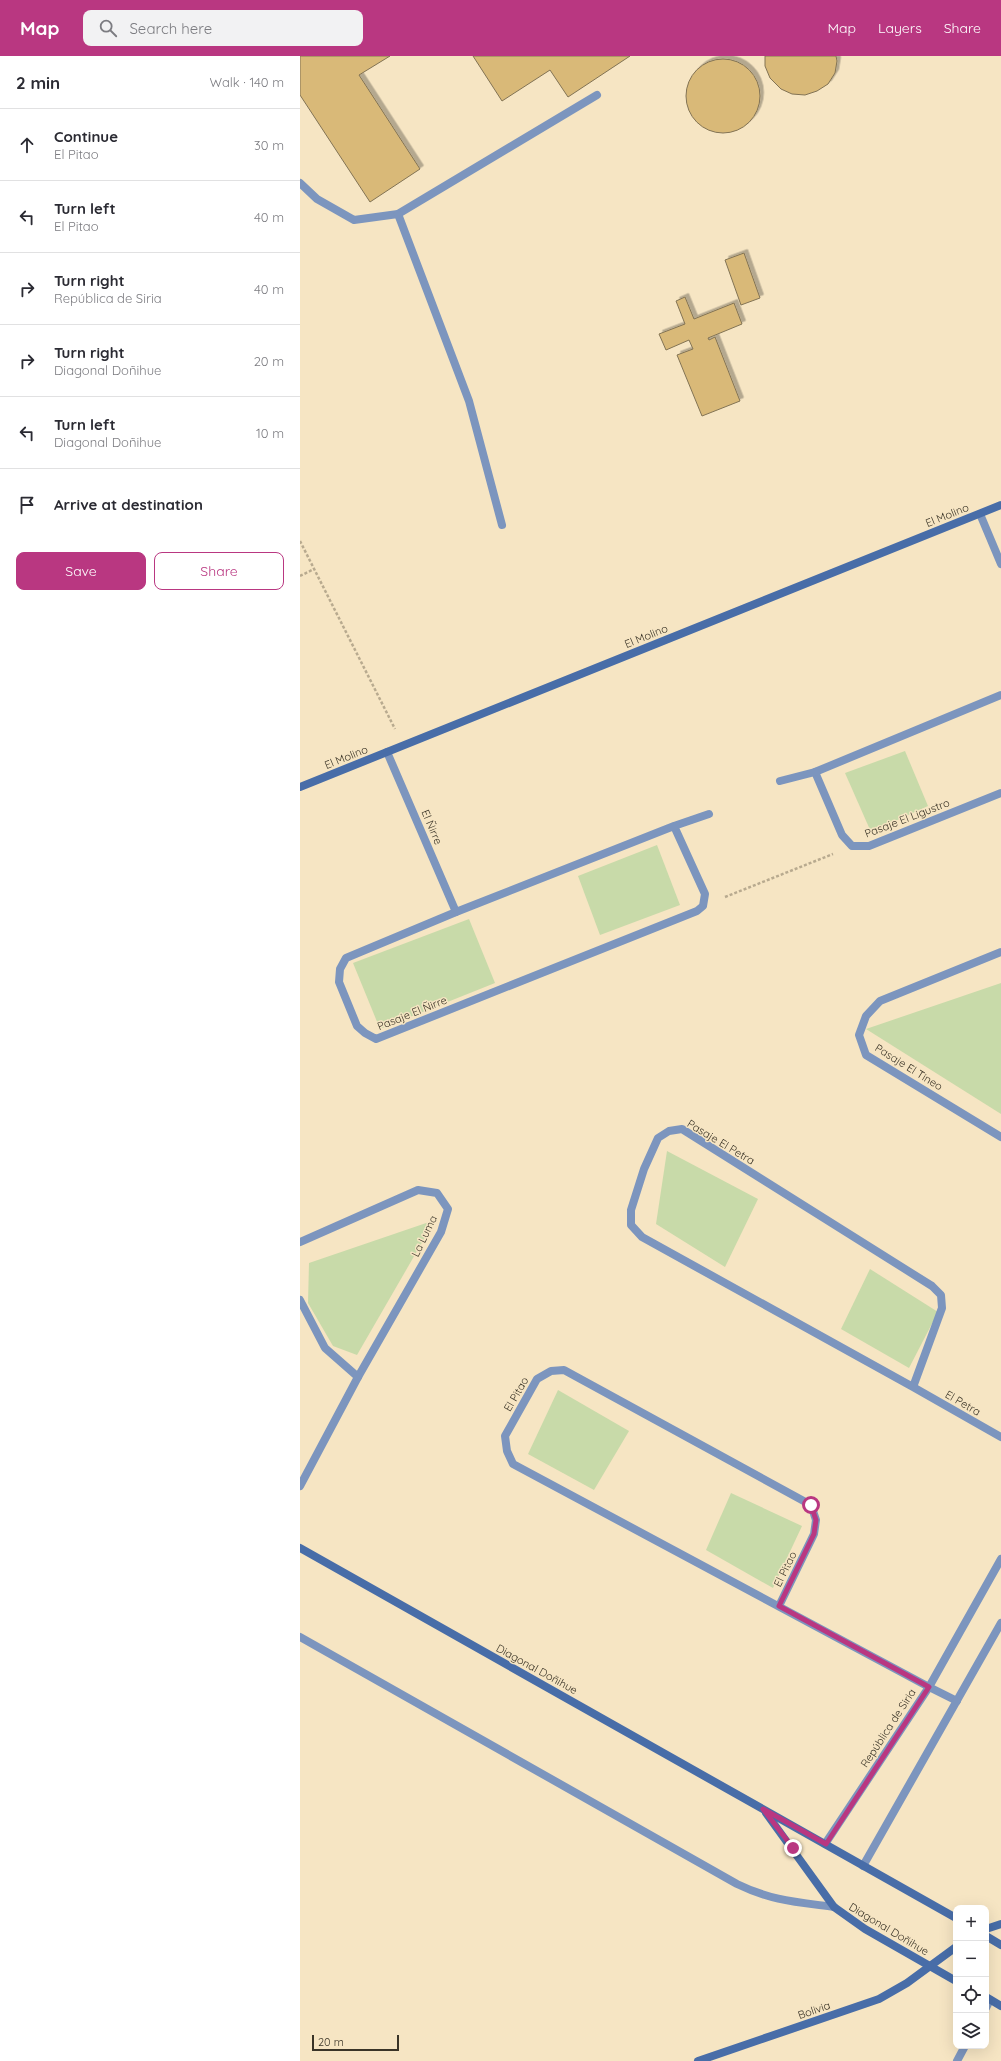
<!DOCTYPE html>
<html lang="en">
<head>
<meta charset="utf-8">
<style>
	:root { --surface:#fff; --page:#f2f2f3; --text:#2b2b33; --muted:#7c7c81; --line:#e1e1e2; --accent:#b93781 }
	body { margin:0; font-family:Quicksand,sans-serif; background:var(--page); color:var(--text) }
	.controls { position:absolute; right:12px; bottom:12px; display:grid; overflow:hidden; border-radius:8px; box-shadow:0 4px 16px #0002 }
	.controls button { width:36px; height:36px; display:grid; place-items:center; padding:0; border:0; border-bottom:1px solid var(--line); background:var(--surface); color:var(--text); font:20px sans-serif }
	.scale { position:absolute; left:12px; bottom:10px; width:87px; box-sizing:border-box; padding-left:4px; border:2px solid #3a3427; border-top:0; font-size:11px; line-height:14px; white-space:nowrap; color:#3a3427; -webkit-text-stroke:3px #f6e5c3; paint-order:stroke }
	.stop { position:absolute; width:12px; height:12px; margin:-9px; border:3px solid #b93781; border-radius:50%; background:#fff }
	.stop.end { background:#b93781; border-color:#fff; box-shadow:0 1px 4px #0008 }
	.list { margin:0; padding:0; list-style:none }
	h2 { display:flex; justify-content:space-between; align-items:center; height:52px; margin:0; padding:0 16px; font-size:17px }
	h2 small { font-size:13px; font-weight:400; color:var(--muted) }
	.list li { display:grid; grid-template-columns:26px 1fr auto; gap:12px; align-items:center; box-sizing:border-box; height:72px; padding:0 16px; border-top:1px solid var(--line) }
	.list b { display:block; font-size:15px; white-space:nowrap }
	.list p { margin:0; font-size:13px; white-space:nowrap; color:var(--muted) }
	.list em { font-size:13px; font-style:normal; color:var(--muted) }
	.actions { display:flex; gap:8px; padding:12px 16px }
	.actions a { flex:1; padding:9px 0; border:1px solid var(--accent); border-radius:8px; text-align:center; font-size:14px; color:var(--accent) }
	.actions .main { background:var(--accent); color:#fff }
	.icon { flex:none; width:22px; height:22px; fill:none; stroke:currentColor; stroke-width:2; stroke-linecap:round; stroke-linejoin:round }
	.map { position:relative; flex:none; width:701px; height:2005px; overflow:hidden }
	header { display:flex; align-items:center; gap:24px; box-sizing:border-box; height:56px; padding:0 20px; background:var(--accent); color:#fff }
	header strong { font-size:19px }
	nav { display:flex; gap:22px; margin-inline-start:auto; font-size:14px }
	.search { width:280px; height:36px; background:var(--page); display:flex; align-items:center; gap:10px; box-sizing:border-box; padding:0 14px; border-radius:8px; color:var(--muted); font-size:15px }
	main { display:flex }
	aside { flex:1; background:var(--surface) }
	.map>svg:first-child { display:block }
	.green { fill:#c8daa9 }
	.building { fill:#d9b978; stroke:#827354; filter:url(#shadow) }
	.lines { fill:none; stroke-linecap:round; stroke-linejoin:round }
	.path { stroke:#b8aa8f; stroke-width:2.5; stroke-dasharray:3 2; stroke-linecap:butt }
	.lane { stroke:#7c95be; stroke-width:8 }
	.street { stroke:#7c95be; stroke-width:8 }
	.secondary { stroke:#486da8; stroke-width:8 }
	.route { stroke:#b93781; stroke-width:5 }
	.labels { text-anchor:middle; stroke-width:3; stroke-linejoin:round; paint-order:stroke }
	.street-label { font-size:11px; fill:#3a3427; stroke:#f6e5c3 }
</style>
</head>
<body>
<header>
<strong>Map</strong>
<div class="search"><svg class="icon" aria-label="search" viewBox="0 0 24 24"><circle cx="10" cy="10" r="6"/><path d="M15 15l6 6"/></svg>Search here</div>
<nav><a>Map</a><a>Layers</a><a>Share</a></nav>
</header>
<main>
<aside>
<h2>2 min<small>Walk · 140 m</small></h2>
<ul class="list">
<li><svg class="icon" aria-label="ahead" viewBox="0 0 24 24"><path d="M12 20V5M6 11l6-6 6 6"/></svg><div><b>Continue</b><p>El Pitao</p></div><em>30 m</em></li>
<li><svg class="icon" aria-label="left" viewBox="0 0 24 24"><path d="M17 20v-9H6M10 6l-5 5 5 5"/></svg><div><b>Turn left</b><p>El Pitao</p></div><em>40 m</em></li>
<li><svg class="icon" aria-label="right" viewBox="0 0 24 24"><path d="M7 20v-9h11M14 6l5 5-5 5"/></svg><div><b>Turn right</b><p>República de Siria</p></div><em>40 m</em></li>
<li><svg class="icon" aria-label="right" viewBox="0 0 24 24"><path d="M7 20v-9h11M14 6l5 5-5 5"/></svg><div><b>Turn right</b><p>Diagonal Doñihue</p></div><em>20 m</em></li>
<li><svg class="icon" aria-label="left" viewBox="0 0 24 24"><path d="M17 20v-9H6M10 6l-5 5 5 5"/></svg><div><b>Turn left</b><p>Diagonal Doñihue</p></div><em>10 m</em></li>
<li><svg class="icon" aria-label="arrive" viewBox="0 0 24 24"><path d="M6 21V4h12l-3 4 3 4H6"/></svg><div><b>Arrive at destination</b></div></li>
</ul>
<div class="actions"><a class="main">Save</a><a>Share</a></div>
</aside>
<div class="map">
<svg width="701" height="2005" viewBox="0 0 701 2005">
	<defs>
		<filter id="shadow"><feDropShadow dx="3.5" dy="-3.5" stdDeviation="0" flood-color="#0004"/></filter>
	</defs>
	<rect width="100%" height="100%" fill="#f6e5c3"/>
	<!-- green -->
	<g class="green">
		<path d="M605,695L628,750L571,776L545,717Z"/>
		<path d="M357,789L380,849L300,879L278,820Z"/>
		<path d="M169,863L195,927L80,973L53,907Z"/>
		<path d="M701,927V1058L566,973Z"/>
		<path d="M367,1095L458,1143L425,1211L356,1168Z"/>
		<path d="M135,1164L57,1299L33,1290L8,1247L9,1207Z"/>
		<path d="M570,1213L638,1256L609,1312L541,1273Z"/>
		<path d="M258,1334L329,1375L294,1434L228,1398Z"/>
		<path d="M431,1437L502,1470L473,1532L406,1494Z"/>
	</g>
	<!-- building -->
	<g class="building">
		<path d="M0,0H90L59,19L120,113L70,146L0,39Z"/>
		<path d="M173,0H330L268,41L250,14L202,45Z"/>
		<path d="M465,0H536L537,5L535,17L528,28L517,35L505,39L492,38L481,33L470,22L465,10Z"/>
		<circle cx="423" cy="40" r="37"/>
		<path d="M444,197L460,242L441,249L425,204Z"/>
		<path d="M385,241L394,263L434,247L442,268L408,282L409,284L415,281L440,345L402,360L377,299L393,293L389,284L366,294L359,278L385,268L376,245Z"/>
	</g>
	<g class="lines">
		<!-- path -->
		<g class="path">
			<path d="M0,485L95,673"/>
			<path d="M0,520L14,513"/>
			<path d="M425,841L533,798"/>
		</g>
		<!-- lane -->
		<g class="lane">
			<path d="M0,127L17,143L54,164L98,158L297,39"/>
			<path d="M98,158L169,345L202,469"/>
			<path d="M0,1581L437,1828C472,1845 496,1846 534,1851"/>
		</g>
		<!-- street -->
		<g class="street">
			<path d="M680,458L701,508"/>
			<path d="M87,696L156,856"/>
			<path d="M515,716L542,779L552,790H569L701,737"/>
			<path d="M480,725L515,716L701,639"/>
			<path d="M374,770L405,838L403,850L397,855L76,983L65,977L57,970L39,926L40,913L46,902L156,856L374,770L409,758"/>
			<path d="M701,896L580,945L566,960L559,979L566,999L701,1081"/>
			<path d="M0,1186L118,1134L137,1137L148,1153L141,1176L58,1321L0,1430"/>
			<path d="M0,1244L25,1292L58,1321"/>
			<path d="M613,1331L642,1252L641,1239L632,1230L382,1073L369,1075L358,1082L344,1113L331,1154V1169L342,1181L613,1331L701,1381"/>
			<path d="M479,1550L514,1478L516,1464L511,1449L264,1314L251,1315L237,1323L205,1380L207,1395L213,1408L629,1631L657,1645"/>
			<path d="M525,1788L629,1631L701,1503"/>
			<path d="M563,1810L701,1567"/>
			<path d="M686,1952L690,1944"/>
			<path d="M657,2005L665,1990"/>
		</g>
		<!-- secondary -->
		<g class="secondary">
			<path d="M0,731L701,449"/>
			<path d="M0,1492L656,1862"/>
			<path d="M466,1757L534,1851L565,1873L656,1925"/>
			<path d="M686,1873L701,1868"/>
			<path d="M686,1880L701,1889"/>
			<path d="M686,1941L701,1950"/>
			<path d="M398,2005L579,1943L607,1927L656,1891"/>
		</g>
	</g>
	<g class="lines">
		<!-- route -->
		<path class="route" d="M493,1792L463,1753L526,1788L629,1631L479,1550L514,1478L516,1464L511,1449"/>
	</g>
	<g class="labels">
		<!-- street labels -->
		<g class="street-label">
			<text transform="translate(647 459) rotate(-22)" y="4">El Molino</text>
			<text transform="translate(346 580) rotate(-22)" y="4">El Molino</text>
			<text transform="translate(46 701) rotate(-22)" y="4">El Molino</text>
			<text transform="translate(607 762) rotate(-21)" y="4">Pasaje El Ligustro</text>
			<text transform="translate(132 771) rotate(67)" y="4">El Ñirre</text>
			<text transform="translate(112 957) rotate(-22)" y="4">Pasaje El Ñirre</text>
			<text transform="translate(609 1011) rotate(32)" y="4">Pasaje El Tineo</text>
			<text transform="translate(421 1086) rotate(31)" y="4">Pasaje El Petra</text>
			<text transform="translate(124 1180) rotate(-64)" y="4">La Luma</text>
			<text transform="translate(216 1338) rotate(-60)" y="4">El Pitao</text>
			<text transform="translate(663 1347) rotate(30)" y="4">El Petra</text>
			<text transform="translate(485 1513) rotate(-64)" y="4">El Pitao</text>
			<text transform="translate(237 1613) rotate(29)" y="4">Diagonal Doñihue</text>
			<text transform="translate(588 1672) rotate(-57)" y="4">República de Siria</text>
			<text transform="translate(589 1873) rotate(31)" y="4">Diagonal Doñihue</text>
			<text transform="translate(514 1954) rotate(-19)" y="4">Bolivia</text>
		</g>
	</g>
</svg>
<div class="controls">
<button>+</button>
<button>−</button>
<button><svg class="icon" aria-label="locate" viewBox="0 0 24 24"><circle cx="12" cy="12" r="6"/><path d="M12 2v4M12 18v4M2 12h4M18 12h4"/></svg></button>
<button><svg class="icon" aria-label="layers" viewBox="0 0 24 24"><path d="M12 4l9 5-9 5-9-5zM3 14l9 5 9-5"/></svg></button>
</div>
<div class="scale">20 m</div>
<div class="stop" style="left:511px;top:1449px"></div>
<div class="stop end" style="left:493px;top:1792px"></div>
</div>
</main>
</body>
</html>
